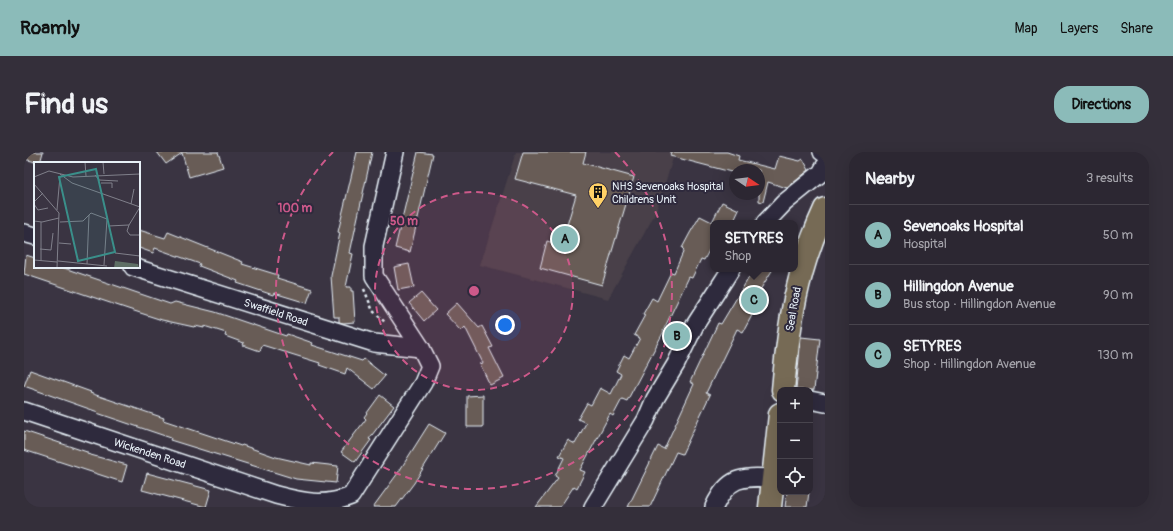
<!DOCTYPE html>
<html lang="en">
<head>
<meta charset="utf-8">
<style>
	:root { --surface:#2c2732; --page:#342f3a; --text:#f1f3f6; --muted:#a6a5ac; --line:#48444d; --accent:#8bbbb9 }
	body { margin:0; font-family:Pangolin,sans-serif; background:var(--page); color:var(--text) }
	.controls { position:absolute; right:12px; bottom:12px; display:grid; overflow:hidden; border-radius:8px; box-shadow:0 4px 16px #0002 }
	.controls button { width:36px; height:36px; display:grid; place-items:center; padding:0; border:0; border-bottom:1px solid var(--line); background:var(--surface); color:var(--text); font:20px sans-serif }
	.compass { position:absolute; left:705px; top:12px; width:36px; height:36px; border-radius:50%; background:var(--surface); box-shadow:0 4px 16px #0002; rotate:103deg }
	.you { position:absolute; left:481px; top:173px; width:14px; height:14px; margin:-10px; border:3px solid #fff; border-radius:50%; background:#1a73e8; box-shadow:0 0 0 6px #1a73e833 }
	.badge { display:grid; place-items:center; width:26px; height:26px; border-radius:50%; background:var(--accent); color:#111; font-size:13px; font-weight:700 }
	.pin { position:absolute; translate:-50% -50%; border:2px solid #fff; box-shadow:0 1px 4px #0006 }
	.popup { position:absolute; left:686px; top:68px; width:88px; height:52px; box-sizing:border-box; display:grid; place-content:center; border-radius:8px; background:var(--surface); filter:drop-shadow(0 1px 3px #0005); font-size:13px; white-space:nowrap; color:var(--muted) }
	.popup b { font-size:15px; color:var(--text) }
	.popup::after { content:''; position:absolute; left:50%; top:100%; margin-left:-8px; border:8px solid transparent; border-top-color:var(--surface) }
	.list { margin:0; padding:0; list-style:none }
	h2 { display:flex; justify-content:space-between; align-items:center; height:52px; margin:0; padding:0 16px; font-size:17px }
	h2 small { font-size:13px; font-weight:400; color:var(--muted) }
	.list li { display:grid; grid-template-columns:26px 1fr auto; gap:12px; align-items:center; box-sizing:border-box; height:60px; padding:0 16px; border-top:1px solid var(--line) }
	.list b { display:block; font-size:15px; white-space:nowrap }
	.list p { margin:0; font-size:13px; white-space:nowrap; color:var(--muted) }
	.list em { font-size:13px; font-style:normal; color:var(--muted) }
	.icon { flex:none; width:22px; height:22px; fill:none; stroke:currentColor; stroke-width:2; stroke-linecap:round; stroke-linejoin:round }
	.map { position:relative; flex:none; width:801px; height:355px; overflow:hidden; border-radius:16px }
	header { display:flex; align-items:center; gap:24px; box-sizing:border-box; height:56px; padding:0 20px; background:var(--accent); color:#111 }
	header strong { font-size:19px }
	nav { display:flex; gap:22px; margin-inline-start:auto; font-size:14px }
	.intro { display:flex; align-items:center; justify-content:space-between; box-sizing:border-box; height:96px; padding:0 24px }
	h1 { margin:0; font-size:28px }
	.button { padding:10px 18px; border-radius:16px; background:var(--accent); color:#111; font-size:14px; font-weight:700 }
	main { display:flex; gap:24px; padding:0 24px }
	aside { flex:1; background:var(--surface); border-radius:16px; box-shadow:0 4px 16px #0002 }
	.map>svg:first-child { display:block }
	.built { fill:#484048 }
	.building { fill:#685b57; stroke:#e8f1f8 }
	.lines { fill:none; stroke-linecap:round; stroke-linejoin:round }
	.minor-casing { stroke:#e8f1f8; stroke-width:20 }
	.highway-casing { stroke:#e8f1f8; stroke-width:25 }
	.path { stroke:#e8f1f8; stroke-width:2.5; stroke-dasharray:3 3; stroke-linecap:butt }
	.minor { stroke:#2f2a3d; stroke-width:17 }
	.highway { stroke:#766a54; stroke-width:22 }
	.ring { fill:none; stroke:#cd598a; stroke-width:2; stroke-dasharray:7 5 }
	.labels { text-anchor:middle; stroke-width:4; stroke-linejoin:round; paint-order:stroke }
	.poi-label { font-size:11px; fill:#e8f1f8; stroke:#2f2a3d; text-anchor:start }
	.street-label { font-size:11px; fill:#e8f1f8; stroke:#2f2a3d }
	.inset-road { fill:none; stroke:#80808b; stroke-width:1 }
	.view { fill:#3a8f8a; fill-opacity:0.15; stroke:#3a8f8a; stroke-width:2 }
	.inset-edge { fill:none; stroke:#e8f1f8; stroke-width:2 }
	.centre { fill:#cd598a; stroke:#2f2a3d; stroke-width:2 }
	.ring-label { font-size:12px; text-anchor:middle; font-weight:bold; fill:#cd598a; stroke:#2f2a3d; stroke-width:4; stroke-linejoin:round; paint-order:stroke }
</style>
</head>
<body>
<header>
<strong>Roamly</strong>
<nav><a>Map</a><a>Layers</a><a>Share</a></nav>
</header>
<div class="intro"><h1>Find us</h1><a class="button">Directions</a></div>
<main>
<div class="map">
<svg width="801" height="355" viewBox="0 0 801 355">
	<rect width="100%" height="100%" fill="#3a3442"/>
	<filter id="ink" filterUnits="userSpaceOnUse"><feTurbulence type="fractalNoise" baseFrequency=".025" numOctaves="2"/><feDisplacementMap in="SourceGraphic" scale="8" xChannelSelector="R" yChannelSelector="G"/><feConvolveMatrix kernelMatrix="1 2 1 2 8 2 1 2 1" color-interpolation-filters="sRGB"/></filter>
	<g filter="url(#ink)">
		<!-- built -->
		<path class="built" d="M492,0H651L632,60L584,147L456,113Z"/>
		<!-- building -->
		<g class="building">
			<path d="M0,0H19L16,11L0,7Z"/>
			<path d="M133,0H194L199,15L165,25L158,1L142,12Z"/>
			<path d="M333,0H348L326,101L329,102L322,135H327V139H329L331,170L319,171L315,170V165H310L307,124L316,81L314,80Z"/>
			<path d="M394,0L409,2L386,100L371,96Z"/>
			<path d="M499,0H562L559,11L610,25L578,133L516,116L523,89L537,93L552,43L491,27Z"/>
			<path d="M647,0H703L715,4L714,8L751,17L755,4L776,9L779,7L785,18L763,36L744,30L739,50L735,49V18H711V21L646,4Z"/>
			<path d="M698,50L715,58L709,71H689V91L680,108L677,107L668,126L665,125L639,179H640L603,249L598,247L589,264L586,262L556,318L561,320L553,336L550,334L536,355H512L534,326L531,324L540,306L535,304L544,288L551,292L562,271L554,267L563,251L567,253L576,236L587,242L597,222L592,219L600,203L605,206L616,186L610,183L621,163L619,162L628,146L633,149L647,120L650,121L660,98L658,96L666,81L676,64L688,70Z"/>
			<path d="M115,78L141,86L144,80L219,110L218,112L254,123L253,126L288,137L283,151L250,141L249,143L213,131L214,129L175,114L176,112L131,96L129,101L115,96Z"/>
			<path d="M2,103L11,106V115H37L146,152L151,150L191,160L262,184L263,182L289,191L288,193L338,209L340,207L361,224L350,237L323,216L321,222L295,213L296,211L238,193L236,199L219,193L220,191L201,184L202,181L180,174V176L171,174L170,175L138,168L104,157L0,122Z"/>
			<path d="M385,112L390,135L374,138L370,115Z"/>
			<path d="M730,117H749L736,138L740,141L719,180L713,177L682,241L686,243L658,302L652,300L626,355H604L634,294L640,297L670,232L666,230L694,171L697,172Z"/>
			<path d="M397,141L412,158L400,169L385,151Z"/>
			<path d="M433,151L455,176L458,174L469,195L465,196L480,226L466,233L456,212L459,211L441,175L437,179L421,162Z"/>
			<path d="M777,185L796,187L790,238H772Z"/>
			<path d="M6,218L67,240L66,241L140,266L139,268L217,294L218,293L252,305L287,313V311L314,314L312,331L272,327L146,288L147,286L73,261L74,260L0,234Z"/>
			<path d="M356,243L370,254L345,287L347,288L331,310L317,300L342,267L340,265Z"/>
			<path d="M459,243V275H443V244Z"/>
			<path d="M405,272L421,281L390,331L372,355H349L374,321Z"/>
			<path d="M0,279L63,300V302L103,313L98,330L0,298Z"/>
			<path d="M123,321L187,338L182,355L118,338Z"/>
			<path d="M763,340H785L783,355H761Z"/>
		</g>
		<g class="lines">
			<defs>
				<g id="minor">
					<path d="M798,0L801,2"/>
					<path d="M741,71L760,51L797,21L801,14"/>
					<path d="M0,81L11,84"/>
					<path d="M109,115L350,191L397,196"/>
					<path d="M786,248L801,251"/>
					<path d="M0,259L252,343C279,350 300,355 327,344L399,231L406,214L397,196L350,124V94L371,0"/>
					<path d="M569,355L622,268L631,247L652,212L671,173L707,117"/>
					<path d="M690,355C705,323 719,325 749,326"/>
				</g>
				<g id="highway">
					<path d="M759,238C765,170 772,120 801,57"/>
					<path d="M746,355L756,262"/>
				</g>
			</defs>
			<!-- minor casing -->
			<use href="#minor" class="minor-casing"/>
			<!-- highway casing -->
			<use href="#highway" class="highway-casing"/>
			<!-- path -->
			<path class="path" d="M340,137L349,159L362,171"/>
			<!-- minor -->
			<use href="#minor" class="minor"/>
			<!-- highway -->
			<use href="#highway" class="highway"/>
		</g>
	</g>
	<!-- distance rings -->
	<circle cx="450" cy="139" r="99" fill="#cd598a" fill-opacity=".12"/>
	<g class="ring">
		<circle cx="450" cy="139" r="99"/>
		<path d="M591 0A198 198 0 1 1 309 0"/>
	</g>
	<!-- icons -->
	<defs>
		<symbol id="building-pin" viewBox="-11 -11 22 30"><path d="M0 17L-7.5 6A9.5 9.5 0 1 1 7.5 6Z" fill="#ffd166" stroke="#2f2a3d"/><path d="M-4-6H4V6H1V3H-1V6H-4ZM-2.5-4.3h1.7v1.8h-1.7ZM.8-4.3h1.7v1.8H.8ZM-2.5-1h1.7V.8h-1.7ZM.8-1h1.7V.8H.8Z" fill="#111"/></symbol>
	</defs>
	<g fill-rule="evenodd">
		<use href="#building-pin" x="563" y="29" width="22" height="30"/>
	</g>
	<g class="labels">
		<!-- poi labels -->
		<g class="poi-label">
			<text x="588" y="38">NHS Sevenoaks Hospital<tspan x="588" dy="13">Childrens Unit</tspan></text>
		</g>
		<!-- street labels -->
		<g class="street-label">
			<text transform="translate(769 157) rotate(-80)" y="4">Seal Road</text>
			<text transform="translate(252 160) rotate(18)" y="4">Swaffield Road</text>
			<text transform="translate(126 301) rotate(18)" y="4">Wickenden Road</text>
		</g>
	</g>
	<!-- overview -->
	<g transform="translate(10 10)">
		<rect width="106" height="106" fill="#3a3442"/>
		<path d="M81,99L104,102L105,106H80Z" fill="#5e6f66"/>
		<path class="inset-road" d="M51,0L52,14M69,0L70,12M26,12L38,21L106,45M61,13L65,18L84,19M0,15L15,9L39,15L106,12M67,21H78V26M0,22L25,51L23,106M0,40L9,31M0,42L4,48L14,46M97,42L100,27M23,48L26,14M0,59L8,60L25,56M7,60V99M26,60L49,59L57,51L73,57L70,103M95,63L93,69L96,73H106M74,64L95,63L106,45M25,81L37,82M6,87L17,88L19,71M81,91L106,94M0,98L23,100M24,99L73,104M53,102L55,53"/>
		<path class="view" d="M62,7L81,90L44,99L25,15Z"/>
		<rect width="106" height="106" class="inset-edge"/>
	</g>
	<circle cx="450" cy="139" r="6" class="centre"/>
	<g class="ring-label">
		<text x="271" y="60">100 m</text>
		<text x="380" y="73">50 m</text>
	</g>
</svg>
<div class="controls">
<button>+</button>
<button>−</button>
<button><svg class="icon" aria-label="locate" viewBox="0 0 24 24"><circle cx="12" cy="12" r="6"/><path d="M12 2v4M12 18v4M2 12h4M18 12h4"/></svg></button>
</div>
<svg class="compass" viewBox="-18 -18 36 36"><path d="M0-13l5 13h-10z" fill="#e53935"/><path d="M0 13l5-13h-10z" fill="#a6a5ac"/></svg>
<div class="you"></div>
<div class="pin badge" style="left:541px;top:87px">A</div>
<div class="pin badge" style="left:653px;top:184px">B</div>
<div class="pin badge" style="left:730px;top:148px">C</div>
<div class="popup"><b>SETYRES</b>Shop</div>
</div>
<aside>
<h2>Nearby<small>3 results</small></h2>
<ul class="list">
<li><span class="badge">A</span><div><b>Sevenoaks Hospital</b><p>Hospital</p></div><em>50 m</em></li>
<li><span class="badge">B</span><div><b>Hillingdon Avenue</b><p>Bus stop · Hillingdon Avenue</p></div><em>90 m</em></li>
<li><span class="badge">C</span><div><b>SETYRES</b><p>Shop · Hillingdon Avenue</p></div><em>130 m</em></li>
</ul>
</aside>
</main>
</body>
</html>
